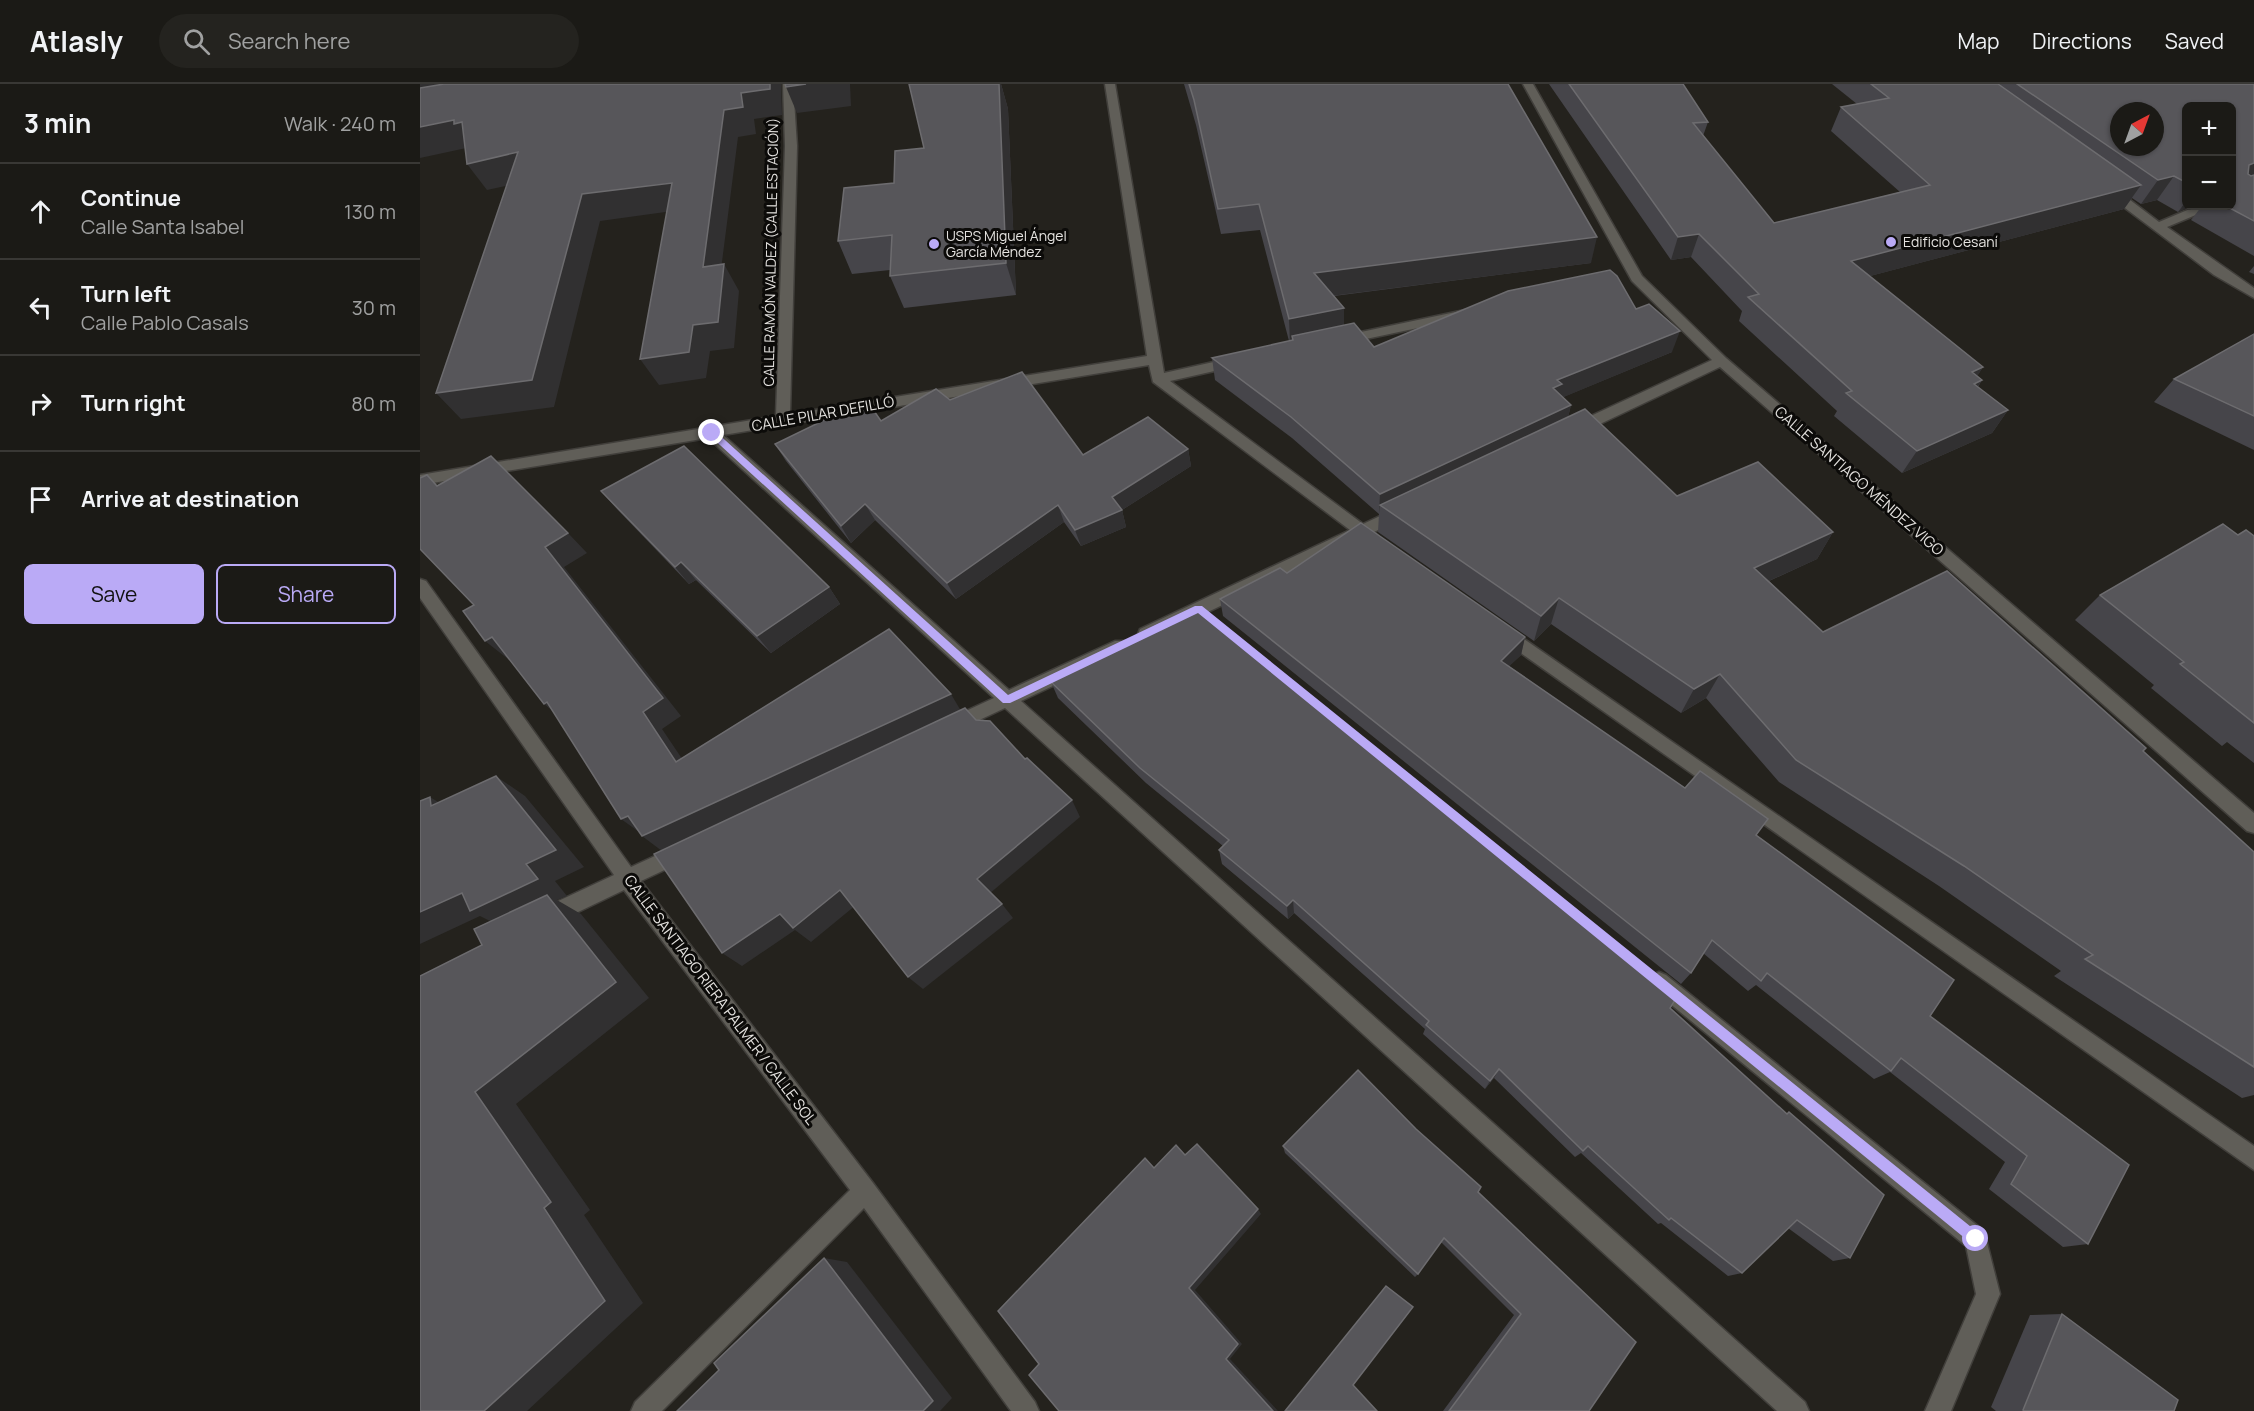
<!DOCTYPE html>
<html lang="en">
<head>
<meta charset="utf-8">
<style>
	:root { --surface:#1b1a16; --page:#24231f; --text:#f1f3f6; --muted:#a0a1a1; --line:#393835; --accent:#baaaf6 }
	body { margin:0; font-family:Manrope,sans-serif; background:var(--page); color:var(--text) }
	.controls { position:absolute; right:18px; top:18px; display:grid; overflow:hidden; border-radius:9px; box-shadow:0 2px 4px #0004 }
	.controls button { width:54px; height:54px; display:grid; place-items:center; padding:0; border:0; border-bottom:2px solid var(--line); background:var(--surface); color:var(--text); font:30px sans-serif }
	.compass { position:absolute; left:1690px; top:18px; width:54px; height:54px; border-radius:50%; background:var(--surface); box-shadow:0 2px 4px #0004; rotate:41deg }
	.stop { position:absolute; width:18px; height:18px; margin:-14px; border:4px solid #baaaf6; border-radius:50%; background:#fff }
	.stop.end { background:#baaaf6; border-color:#fff; box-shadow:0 2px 6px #0008 }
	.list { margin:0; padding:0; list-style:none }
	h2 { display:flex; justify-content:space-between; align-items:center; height:78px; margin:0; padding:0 24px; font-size:26px }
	h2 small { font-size:20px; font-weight:400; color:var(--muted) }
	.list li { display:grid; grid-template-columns:39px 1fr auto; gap:18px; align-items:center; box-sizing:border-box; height:96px; padding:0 24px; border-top:2px solid var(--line) }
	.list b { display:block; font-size:22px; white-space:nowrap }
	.list p { margin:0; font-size:20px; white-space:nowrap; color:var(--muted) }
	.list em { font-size:20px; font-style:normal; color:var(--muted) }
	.actions { display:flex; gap:12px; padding:18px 24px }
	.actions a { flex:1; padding:14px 0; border:2px solid var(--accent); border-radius:9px; text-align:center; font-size:21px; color:var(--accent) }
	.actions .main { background:var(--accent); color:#111 }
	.icon { flex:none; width:33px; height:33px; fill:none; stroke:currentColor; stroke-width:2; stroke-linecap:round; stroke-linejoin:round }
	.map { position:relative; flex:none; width:1834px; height:1327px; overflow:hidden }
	header { display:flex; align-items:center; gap:36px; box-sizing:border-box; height:84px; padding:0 30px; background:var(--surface); border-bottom:2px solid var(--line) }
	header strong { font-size:28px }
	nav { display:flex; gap:33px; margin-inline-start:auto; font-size:21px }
	.search { width:420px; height:54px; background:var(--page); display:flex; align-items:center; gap:15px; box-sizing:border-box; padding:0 21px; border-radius:33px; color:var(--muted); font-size:22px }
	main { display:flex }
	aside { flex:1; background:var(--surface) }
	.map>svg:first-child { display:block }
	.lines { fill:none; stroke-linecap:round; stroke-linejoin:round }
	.minor-casing { stroke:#413f3b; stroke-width:3 }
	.minor { fill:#605e58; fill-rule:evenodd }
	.wall { fill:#46454a }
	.shaded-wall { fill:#313031 }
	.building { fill:#57565a; stroke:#6d6c6f; stroke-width:1.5; fill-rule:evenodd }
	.route { fill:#baaaf6 }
	.poi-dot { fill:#baaaf6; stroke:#0c0b09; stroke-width:2 }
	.labels { text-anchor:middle; stroke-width:6; stroke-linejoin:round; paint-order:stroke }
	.far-poi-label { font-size:14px; fill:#e5e3e0; stroke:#0c0b09; text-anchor:start }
	.far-street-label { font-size:14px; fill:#e5e3e0; stroke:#0c0b09 }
	.street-label { font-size:15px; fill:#e5e3e0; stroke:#0c0b09 }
</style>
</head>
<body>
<header>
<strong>Atlasly</strong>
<div class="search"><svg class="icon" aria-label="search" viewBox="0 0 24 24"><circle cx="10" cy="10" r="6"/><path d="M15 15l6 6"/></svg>Search here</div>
<nav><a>Map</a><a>Directions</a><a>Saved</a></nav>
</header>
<main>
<aside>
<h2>3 min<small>Walk · 240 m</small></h2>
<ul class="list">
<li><svg class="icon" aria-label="ahead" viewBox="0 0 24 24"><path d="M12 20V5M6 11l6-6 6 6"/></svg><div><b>Continue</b><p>Calle Santa Isabel</p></div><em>130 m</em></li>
<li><svg class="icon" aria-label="left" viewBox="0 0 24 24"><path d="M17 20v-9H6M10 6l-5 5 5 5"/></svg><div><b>Turn left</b><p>Calle Pablo Casals</p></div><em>30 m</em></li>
<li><svg class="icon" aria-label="right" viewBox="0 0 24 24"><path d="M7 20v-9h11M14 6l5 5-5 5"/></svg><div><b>Turn right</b></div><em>80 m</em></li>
<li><svg class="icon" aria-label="arrive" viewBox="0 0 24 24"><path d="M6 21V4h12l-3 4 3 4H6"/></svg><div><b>Arrive at destination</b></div></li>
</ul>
<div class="actions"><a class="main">Save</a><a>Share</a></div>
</aside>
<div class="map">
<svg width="1834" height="1327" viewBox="0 0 1834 1327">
	<rect width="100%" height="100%" fill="#24221d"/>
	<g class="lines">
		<defs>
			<g id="minor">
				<path d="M363,0H373L377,62L370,330L727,272L685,0H695L744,289L816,273L821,275V281L750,297L943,440L975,425H985L988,429L985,433L954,448L962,456L960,460L954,462L941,454L732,555H720L718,550L720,545L930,446L733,298L729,281L303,351L589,606L695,557H707L709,562L707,567L601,617L1385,1318L1389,1327H1357L585,624L536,647L530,650L524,647L521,642L524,637L574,614L288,354L0,401V391L356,332L365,62Z"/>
				<path d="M1103,0H1113L1222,192L1306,274L1834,729V749L1827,747L1300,283L1159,350H1149L1147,346L1149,342L1292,276L1212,197Z"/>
				<path d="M1685,103H1693L1739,138L1777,122H1792L1790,125L1747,143L1834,204V214L1794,191L1685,109Z"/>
				<path d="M1045,226L1050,227V233L922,260L915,256L922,252Z"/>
				<path d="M0,495L6,497L211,783L261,760L268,763L271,769L268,775L221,797L453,1099L615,1318L619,1327H591L444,1124L242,1327H211L215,1318L430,1106L204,806L133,840L126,842L119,840L116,833L119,826L194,791L0,514Z"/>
				<path d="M1084,541L1834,1062V1086L1078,553L1076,548L1078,543Z"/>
				<path d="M1239,888L1246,891L1564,1147L1580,1210L1531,1327H1505L1556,1210L1546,1162L1232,905L1229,898L1232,891Z"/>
			</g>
		</defs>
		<!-- minor casing -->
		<use href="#minor" class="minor-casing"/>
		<!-- minor -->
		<use href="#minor" class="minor"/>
	</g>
	<!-- wall -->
	<g class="wall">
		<path d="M489,0H581L588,25L596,211L484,224L470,192V186L432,190L418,157L474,99L504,64Z"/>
		<path d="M764,0H1088L1171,179L914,212L924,224V241L954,263L1216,225L1252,268L1143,313L1151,321L1148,333L1257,412L1413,448L1397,475L1349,497L1403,548L1723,667L1834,768V1011L1822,1014L1634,892L1641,887L1519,802L1359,698L1286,614L1261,629L1131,540L1114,557L958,448L959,430L872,354L795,296L792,274L869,257L840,146L801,150L776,41Z"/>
		<path d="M1129,0H1263L1288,38L1283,52L1354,139L1480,108L1411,47L1421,23L1437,20L1412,0H1834V172L1771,136L1782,122H1812V22H1767V122L1758,128L1737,116L1721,120L1712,114L1704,125L1450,192L1563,283L1557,292L1562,296L1558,303L1588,326L1572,349L1482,389L1414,332L1417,327L1319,237L1322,227L1271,173L1251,176Z"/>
		<path d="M1834,182V190L1829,188Z"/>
		<path d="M1834,250V366L1734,318L1754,295Z"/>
		<path d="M530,316L663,371L768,365L771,382L702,426L706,443L661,462L644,438L536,515L455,436L431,459L366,377L355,360L461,337Z"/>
		<path d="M181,407L409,503L420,520L351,569L276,496L269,500L197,425Z"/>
		<path d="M1818,451L1834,452V679L1807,658L1802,662L1731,604L1734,601L1655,536L1680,511Z"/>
		<path d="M867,489L1105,553L1101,571L1089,582L1265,704L1336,751L1510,932L1668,1160L1643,1163L1569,1105L1585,1078L1470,988L1454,995L1336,901L1328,907L1283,869L1271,889L1261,900L803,532L800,515Z"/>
		<path d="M631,598L1250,924L1366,1030L1369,1028L1430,1174L1413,1177L1368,1144L1322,1189L1308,1192L1241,1139L1238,1140L1161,1069L1155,1073L1074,994L1065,1005L1003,950L1005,945L874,829L868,835L802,780L799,766L803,762L726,699L638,614Z"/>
		<path d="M863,1062L1058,1108L1169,1327H1023L1094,1231L1021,1158L998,1190L995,1193L865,1069Z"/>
		<path d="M1642,1230L1754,1327H1576L1571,1323L1610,1231Z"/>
	</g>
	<!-- shaded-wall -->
	<g class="shaded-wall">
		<path d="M0,0H127L0,24Z"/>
		<path d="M350,0H361L362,31L334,35L336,50L318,53L298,209L283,183L304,26L321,9Z"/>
		<path d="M386,0H430L431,22L377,29L366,3Z"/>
		<path d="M579,0H581L588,25L596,211L586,179Z"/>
		<path d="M34,36L42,38L51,63L0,74V43Z"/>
		<path d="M98,68L117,95L67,106L47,80Z"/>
		<path d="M1834,79V94L1812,105L1829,81Z"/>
		<path d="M1754,92L1737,116L1721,120L1738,96Z"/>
		<path d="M252,99L267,125L180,137L134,323L41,335L16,309L162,110Z"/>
		<path d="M1721,101L1704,125L1420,200L1431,177Z"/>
		<path d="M1767,116V122H1773L1758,128Z"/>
		<path d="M1279,150L1271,173L1251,176L1258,153Z"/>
		<path d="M1177,153L1171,179L895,214L894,189Z"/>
		<path d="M304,180L319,207L314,264L290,267L286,294L239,301L220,275L273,241Z"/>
		<path d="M924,224V249L872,252L873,260H870L869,235Z"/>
		<path d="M1260,247L1252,268L1139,315L1133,304L1137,296Z"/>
		<path d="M1563,283L1548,307L1552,288Z"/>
		<path d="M1562,296L1547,319L1554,300Z"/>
		<path d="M1151,321L1146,342L960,421L959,430L960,410Z"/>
		<path d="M1588,326L1572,349L1482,389L1497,367Z"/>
		<path d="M768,365L771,382L702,426L706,443L661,462L655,446L692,413Z"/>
		<path d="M445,420L455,436L431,459L421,442Z"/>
		<path d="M638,421L644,438L536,515L527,499Z"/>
		<path d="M1413,448L1397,475L1320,510L1334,484Z"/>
		<path d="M148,449L167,469L144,483L261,632L242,645L275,694L256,678L223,628L125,463Z"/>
		<path d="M261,478L276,496L269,500L255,483Z"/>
		<path d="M409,503L420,520L351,569L337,552Z"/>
		<path d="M1139,514L1131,540L1114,557L1121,532Z"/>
		<path d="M72,553L94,572L88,575L65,557Z"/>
		<path d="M1105,553L1101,571L1077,594L1081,577Z"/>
		<path d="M1300,590L1286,614L1261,629L1274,605Z"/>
		<path d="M531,610L541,627L242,767L222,752Z"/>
		<path d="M127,618L145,637L124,620Z"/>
		<path d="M76,692L105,712L164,783L135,797L147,812L137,816L161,830L229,914L96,1020L170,1126L164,1131L223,1219L107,1327H64L124,1124L55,1008L82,843L60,832L0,860V828L106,780Z"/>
		<path d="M10,713L41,732L11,722Z"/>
		<path d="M652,716L660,733L569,810L557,795Z"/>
		<path d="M208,732L222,750L201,735Z"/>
		<path d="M420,806L436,821L391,858L375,846L322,882L302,869L360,830Z"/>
		<path d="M873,816L874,829L868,835L867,822Z"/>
		<path d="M582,820L593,834L503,905L488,893Z"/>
		<path d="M1079,985L1074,994L1065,1005L1070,997Z"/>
		<path d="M838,1125L841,1130L775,1206L822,1260L810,1275L858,1327H853L806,1275L769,1204Z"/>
		<path d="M404,1174L427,1178L532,1314L520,1327H503Z"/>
	</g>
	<!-- building -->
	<g class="building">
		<path d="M24,0H350V5L321,9L323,23L304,26L283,183L304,180L298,238L273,241L269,268L220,275L252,99L162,110L112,296L16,309L98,68L47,80L42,38L34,40V36L0,43V4Z"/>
		<path d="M365,0H386L366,3Z"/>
		<path d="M489,0H579L586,179L470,192L472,151L418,157L424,104L474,99L475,67L504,64Z"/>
		<path d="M769,0H1088L1177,153L894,189L924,224L869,235L839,120L798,125L774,16Z"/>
		<path d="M1149,0H1263L1288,38L1273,39L1354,139L1510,101L1421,23L1469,14L1451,0H1578L1721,101L1431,177L1563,283L1552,288L1562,296L1554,300L1588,326L1497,367L1426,309L1432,307L1328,213L1339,210L1279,150L1258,153Z"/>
		<path d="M1597,0H1834V79L1829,81L1828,90L1831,92L1834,91V137L1806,122H1812V22H1767V99L1754,92L1738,96ZM1699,27H1735V63H1699Z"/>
		<path d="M1190,186L1197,192L1216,225L1229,220L1260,247L1137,296L1142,300L1133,304L1151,321L960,410L871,333L792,274L873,256L872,252L934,239L954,263L1088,207Z"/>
		<path d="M1834,250V332L1754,295Z"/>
		<path d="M602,288L663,371L728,333L768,365L692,413L702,426L655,446L638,421L527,499L445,420L421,442L355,360L429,324L450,321L461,337L516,305L530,316Z"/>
		<path d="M1165,325L1257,412L1338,378L1413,448L1334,484L1403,548L1527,487L1726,664L1723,667L1834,768V983L1665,875L1673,871L1544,782L1376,676L1300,590L1274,605L1139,514L1121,532L960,421Z"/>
		<path d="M264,362L409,503L337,552L261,478L255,483L181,407Z"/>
		<path d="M71,372L148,449L125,463L243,614L223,628L256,678L469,545L531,610L222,752L208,732L201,735L127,618L124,620L72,553L65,557L43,527L54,521L0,465V394L7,391L17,402Z"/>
		<path d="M941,439L1105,553L1081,577L1265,704L1280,687L1348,735L1336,751L1534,896L1510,932L1709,1081L1668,1160L1591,1100L1607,1072L1481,974L1471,987L1347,889L1341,897L1292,856L1271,889L800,515L860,484L867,489Z"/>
		<path d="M1803,440L1818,451L1826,446L1834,452V639L1760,580L1764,578L1680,511Z"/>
		<path d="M781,524L1258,911L1250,924L1367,1030L1369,1028L1464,1111L1430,1174L1377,1136L1322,1189L1251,1134L1249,1136L1168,1062L1163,1067L1079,985L1070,997L1006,941L1009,937L873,816L867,822L799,766L809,756L720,684L631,598L739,540H750Z"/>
		<path d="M545,624L556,636L570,637L605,675L607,674L652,716L557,795L582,820L488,893L420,806L373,844L360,830L302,869L234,770Z"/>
		<path d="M76,692L136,766L106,780L118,795L50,827L42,809L0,828V717L10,713L11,722Z"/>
		<path d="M127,811L196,898L55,1008L131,1118L124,1124L185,1217L64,1327H0V892L62,861L54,845Z"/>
		<path d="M938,986L996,1045L1061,1103L1058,1108L1216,1258L1169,1327H1029L1101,1230L1024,1154L998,1190L863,1062Z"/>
		<path d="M777,1060L838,1125L769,1204L818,1260L806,1275L853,1327H639L609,1291L619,1280L578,1227L725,1074L734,1084L756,1061L765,1071Z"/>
		<path d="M404,1174L513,1317L503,1327H257L299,1286L294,1279Z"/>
		<path d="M966,1202L993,1223L933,1301L957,1327H865Z"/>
		<path d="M1642,1230L1758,1316L1754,1327H1604L1603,1326Z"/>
	</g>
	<!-- route -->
	<path class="route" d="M289,347H295L588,611L775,522H782L1561,1151V1160H1552L778,529L590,619H583L289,351Z"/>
	<!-- markers -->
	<g class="poi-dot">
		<circle cx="1471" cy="158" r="6"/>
		<circle cx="514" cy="160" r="6"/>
	</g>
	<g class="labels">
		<!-- far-poi labels -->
		<g class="far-poi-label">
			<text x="526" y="157">USPS Miguel Ángel<tspan x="526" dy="16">García Méndez</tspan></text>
			<text x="1483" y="163">Edificio Cesaní</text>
		</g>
		<!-- far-street labels -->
		<g class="far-street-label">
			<text transform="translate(351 168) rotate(-89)" y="5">CALLE RAMÓN VALDEZ (CALLE ESTACIÓN)</text>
		</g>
		<!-- street labels -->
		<g class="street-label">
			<text transform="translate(403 330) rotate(-10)" y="5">CALLE PILAR DEFILLÓ</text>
			<text transform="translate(1439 397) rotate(41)" y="5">CALLE SANTIAGO MÉNDEZ VIGO</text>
			<text transform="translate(300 916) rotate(53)" y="5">CALLE SANTIAGO RIERA PALMER / CALLE SOL</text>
		</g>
	</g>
</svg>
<div class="controls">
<button>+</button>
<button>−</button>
</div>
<svg class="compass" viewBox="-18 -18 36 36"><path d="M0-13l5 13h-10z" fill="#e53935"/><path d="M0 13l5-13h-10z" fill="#a0a1a1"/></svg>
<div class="stop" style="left:1556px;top:1155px"></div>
<div class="stop end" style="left:292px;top:349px"></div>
</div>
</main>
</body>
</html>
